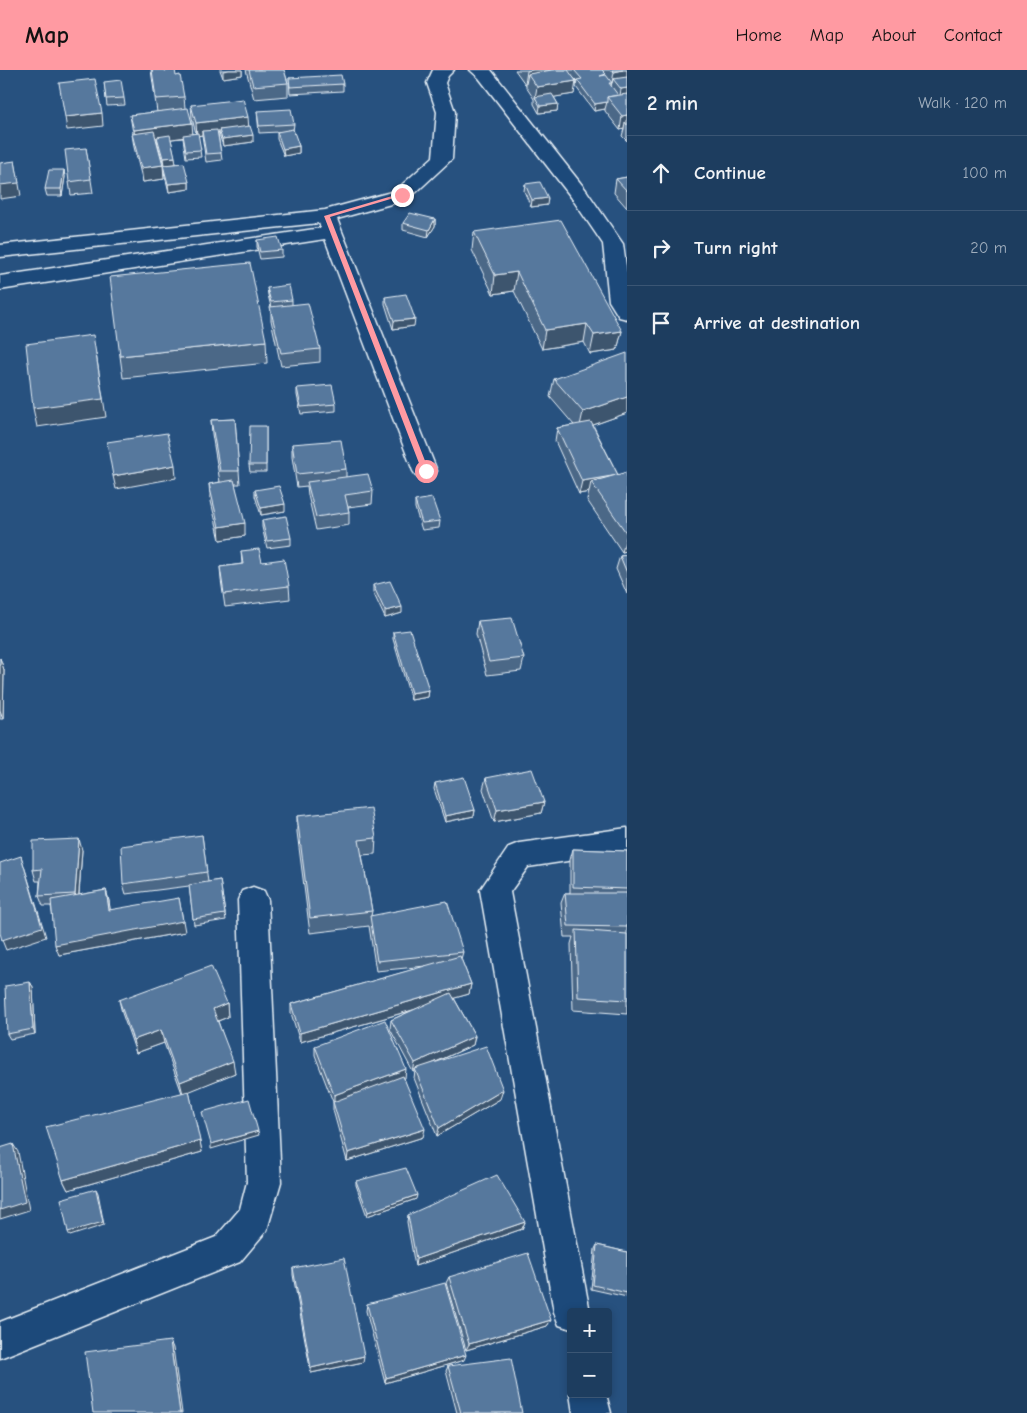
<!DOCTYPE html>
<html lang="en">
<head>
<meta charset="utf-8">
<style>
	:root { --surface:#1d3d5f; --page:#254465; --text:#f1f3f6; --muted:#a0aebd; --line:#3b5674; --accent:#ff9aa2 }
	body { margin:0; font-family:"Comic Neue",sans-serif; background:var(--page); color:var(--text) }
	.controls { position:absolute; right:15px; bottom:15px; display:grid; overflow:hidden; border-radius:5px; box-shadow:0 2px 8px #0003 }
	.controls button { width:45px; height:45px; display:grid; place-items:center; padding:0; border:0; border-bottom:1px solid var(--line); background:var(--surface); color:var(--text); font:25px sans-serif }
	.stop { position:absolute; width:15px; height:15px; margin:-11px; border:4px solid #ff9aa2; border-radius:50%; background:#fff }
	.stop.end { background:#ff9aa2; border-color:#fff; box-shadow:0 1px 5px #0008 }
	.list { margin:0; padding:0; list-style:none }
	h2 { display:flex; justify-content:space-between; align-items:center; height:65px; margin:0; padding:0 20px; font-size:21px }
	h2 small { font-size:16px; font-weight:400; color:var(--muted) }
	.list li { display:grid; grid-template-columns:32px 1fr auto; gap:15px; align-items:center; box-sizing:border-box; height:75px; padding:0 20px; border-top:1px solid var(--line) }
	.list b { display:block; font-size:19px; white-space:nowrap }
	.list em { font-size:16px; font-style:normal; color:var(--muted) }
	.icon { flex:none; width:28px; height:28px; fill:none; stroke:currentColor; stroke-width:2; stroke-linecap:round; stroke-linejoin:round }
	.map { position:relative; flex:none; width:627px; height:1343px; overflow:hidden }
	header { display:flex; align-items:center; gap:30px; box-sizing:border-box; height:70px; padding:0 25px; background:var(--accent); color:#111 }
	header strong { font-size:24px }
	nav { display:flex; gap:28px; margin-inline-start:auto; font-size:18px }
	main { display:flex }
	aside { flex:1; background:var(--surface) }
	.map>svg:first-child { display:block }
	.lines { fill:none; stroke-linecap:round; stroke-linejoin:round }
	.minor-casing { stroke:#e8f1f8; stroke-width:3 }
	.minor { fill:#1f4a7a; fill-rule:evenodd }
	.wall { fill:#4b6787; stroke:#e8f1f8 }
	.shaded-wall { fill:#3d546e; stroke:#e8f1f8 }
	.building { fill:#57789d; stroke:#e8f1f8 }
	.route { fill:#ff9aa2 }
</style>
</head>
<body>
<header>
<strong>Map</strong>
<nav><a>Home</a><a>Map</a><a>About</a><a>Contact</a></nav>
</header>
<main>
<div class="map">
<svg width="627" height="1343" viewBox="0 0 627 1343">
	<rect width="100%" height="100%" fill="#27517f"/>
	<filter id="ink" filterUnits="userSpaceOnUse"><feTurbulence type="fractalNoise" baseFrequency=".02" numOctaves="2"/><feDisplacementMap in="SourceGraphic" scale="10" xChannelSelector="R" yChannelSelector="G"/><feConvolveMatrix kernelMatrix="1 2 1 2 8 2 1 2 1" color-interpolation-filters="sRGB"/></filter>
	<g filter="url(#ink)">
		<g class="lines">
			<defs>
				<g id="minor">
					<path d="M433,0H454L448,6L445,13L455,42L452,89L409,129L337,149L437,401L433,407L425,409L417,407L413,401L325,169L0,220V206L321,158L319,153L0,187V175L325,140L395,121L433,87L437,42L427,13Z"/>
					<path d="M470,0H491L586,120L623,174L627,203V249L619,247L609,231L603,174L571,127L479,8Z"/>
					<path d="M627,758V782L528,797L510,822L590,1242H571V1259L559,1255L554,1242L480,820L509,777L519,773Z"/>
					<path d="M253,817L264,821L268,830L281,1112L267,1160L240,1192L0,1288V1252L216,1167L240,1139L247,1112L238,830L242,821Z"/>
					<path d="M571,1321V1324H606L611,1343H573L570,1324Z"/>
				</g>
			</defs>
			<!-- minor casing -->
			<use href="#minor" class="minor-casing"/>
			<!-- minor -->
			<use href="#minor" class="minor"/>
		</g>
		<!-- wall -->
		<g class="wall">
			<path d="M151,0L165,1L176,6L184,27L185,38L193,64H196L192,48L191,35L249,56L253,72L223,76L220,67L219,63L218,64L221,83L222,90L206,92L202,65L198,66L201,87L186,88L183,68L171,69L176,94L189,112V119L169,122L164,102L163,95H164L157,71L164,109L143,112L134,77L132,64L133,63L130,45L157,42Z"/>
			<path d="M220,0H242V5L223,8Z"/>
			<path d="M246,0H284L288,13V26L254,29Z"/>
			<path d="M515,0H627V71L622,66L624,59L620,60L605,41V39L594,41L576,17L577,11L572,6L574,24L554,27L558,34L557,41L539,43L534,34V29L526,17V14H525Z"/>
			<path d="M289,8L343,14V21L290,24Z"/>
			<path d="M104,12L124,28L125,35L107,36Z"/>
			<path d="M257,41L294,54L293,61L299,76V83L284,86L277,69V62H279L259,63Z"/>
			<path d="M86,78L93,123L71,125L69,112Z"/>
			<path d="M64,100L65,107L62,126H47L45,119Z"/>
			<path d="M627,107V138L614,123L616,109Z"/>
			<path d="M525,114L547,135L531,137L524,121Z"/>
			<path d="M435,149V156L428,167L403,160V153Z"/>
			<path d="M474,162L622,261L617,280L590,284L584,272L542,279L514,221L493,224L472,180Z"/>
			<path d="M257,170L282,180V187L260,189L257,177Z"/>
			<path d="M267,218L292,230V235L320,279V292L281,296L271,250V237L268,225Z"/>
			<path d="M385,227L414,256L393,259L385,234Z"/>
			<path d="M266,271L267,293L123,308L120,286Z"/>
			<path d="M554,309L627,343L593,355L618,405L627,402V481L622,482L587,430L589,422L579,424L555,371L557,358L574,355L550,327Z"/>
			<path d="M297,318L336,334V341L301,344L297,325Z"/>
			<path d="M235,349L240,414H235L245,466L220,470L210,427L209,414L220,412L212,364L211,350Z"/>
			<path d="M266,356V402H250L249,395Z"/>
			<path d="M292,374L346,399V407L373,421L372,434L348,437L349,442V455L316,460L308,425L307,416L297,417L292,387Z"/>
			<path d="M255,420L285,441L261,445L255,426Z"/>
			<path d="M415,431L440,451L439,458L422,460L415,438Z"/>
			<path d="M262,450L291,468V475L267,478L262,457Z"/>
			<path d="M241,481L262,492L289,516L290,529L225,537L221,510L220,497L242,494Z"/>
			<path d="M627,485V524L616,499L620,486Z"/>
			<path d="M373,515L402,543L385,548L373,522Z"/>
			<path d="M478,551L524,588L521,601L487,605L476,564Z"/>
			<path d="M393,562L429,620L428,627L411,630L393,569Z"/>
			<path d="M0,588L4,600L3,649H0Z"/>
			<path d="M486,708L544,732L541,743L494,752L483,719Z"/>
			<path d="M435,713L475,740L474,746L445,752L434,719Z"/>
			<path d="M297,746L376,768L375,784L362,785L372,841L371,846L463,882L461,889L471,914L469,924L454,928L475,966L473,975L432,994L500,1029L437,1066L414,1008L415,1001L413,1002L390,959L391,950L413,940L300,972L291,943V934L426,896L376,901L369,856L310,863L297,762Z"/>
			<path d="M202,765L208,812L220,810L226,850L194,855L189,816L126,824L123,814Z"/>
			<path d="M573,779L627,781V944L573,940L571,874L573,867H564L561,833L565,823H570V790Z"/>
			<path d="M82,780L79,825L106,820L109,831L110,840L185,862L59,885L51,836H43L39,826L40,811H36L33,800Z"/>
			<path d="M30,912L33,917L35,964L10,969L7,964Z"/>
			<path d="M119,930L227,933L228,947L218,951L235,1003L189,1021L202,1082L68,1120L63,1110L182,1023L164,973L136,983L122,943Z"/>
			<path d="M315,976L405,1008H404L423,1067L347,1091L333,1040V1032L315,985Z"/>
			<path d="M356,1111L416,1129L367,1146L356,1115Z"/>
			<path d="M408,1145L525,1152L522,1159L415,1196L407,1152Z"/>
			<path d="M597,1175L627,1182V1227L591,1219L595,1179Z"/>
			<path d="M293,1198L363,1292L311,1303L293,1205Z"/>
			<path d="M449,1207L551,1250L547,1256L466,1280L446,1213Z"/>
			<path d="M367,1234L464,1290L385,1313L366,1241Z"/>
			<path d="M448,1296L522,1343H457L446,1301Z"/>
		</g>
		<!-- shaded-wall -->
		<g class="shaded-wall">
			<path d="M229,0H242V5L223,8V1Z"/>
			<path d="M533,0H568L528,4L526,14H525L527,1Z"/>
			<path d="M623,0H627V12L613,9L610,20L609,13H612L614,2Z"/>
			<path d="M576,11L574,24L537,30L535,28L537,17Z"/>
			<path d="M627,18V25L620,26L621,19Z"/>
			<path d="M607,32L605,39L594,41L595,34Z"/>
			<path d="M558,34L557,41L539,43L540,36Z"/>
			<path d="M102,43L103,56L67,60L65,47Z"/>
			<path d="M627,45V55L625,52L624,59L620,60L622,46Z"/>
			<path d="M248,47L249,60H219V63L203,65L202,61V65L197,66L196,53Z"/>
			<path d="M192,53L193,66L158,71L157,67V71L136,74L134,60Z"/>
			<path d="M253,65V72L223,76L222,69Z"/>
			<path d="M299,76V83L284,86L283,79Z"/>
			<path d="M175,87L176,94L164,95L163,88Z"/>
			<path d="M15,91L21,126L0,129V115Z"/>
			<path d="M163,95L164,109L143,112L141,98Z"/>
			<path d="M64,100L65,107L62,126L61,119Z"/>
			<path d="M189,112V119L169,122L168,114Z"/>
			<path d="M548,128L547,135L531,137L532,130Z"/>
			<path d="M435,149V156L428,167L429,160Z"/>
			<path d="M517,202L514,221L493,224L495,205Z"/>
			<path d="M415,249L414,256L393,259L394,251Z"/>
			<path d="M587,254L584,272L542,279L545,260Z"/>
			<path d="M622,261L617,280L590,284L594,265Z"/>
			<path d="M96,283L106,347L37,357L33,338Z"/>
			<path d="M627,327V343L579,360L583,342Z"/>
			<path d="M175,395L176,408L116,419L113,406Z"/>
			<path d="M618,405L591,412L589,422L579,424L582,411Z"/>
			<path d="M285,434V441L261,445V438Z"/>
			<path d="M245,453V466L220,470L219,457Z"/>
			<path d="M627,464V481L622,482Z"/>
			<path d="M402,537V543L385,548V541Z"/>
			<path d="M0,588L4,600L3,649L0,640Z"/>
			<path d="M429,620L428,627L411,630V623Z"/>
			<path d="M544,732L541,743L494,752L497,740Z"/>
			<path d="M475,740L474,746L445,752V746Z"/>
			<path d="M79,769L82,780L78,835L75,824Z"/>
			<path d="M21,786L46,867L6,880L2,870Z"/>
			<path d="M106,820L109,831L112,851L109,840Z"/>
			<path d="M179,828L185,862L59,885L55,875Z"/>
			<path d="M30,912L33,917L35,964L33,959Z"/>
			<path d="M471,914L469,924L300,972V963Z"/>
			<path d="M227,933L228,947L215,952L213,939Z"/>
			<path d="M161,960L164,973L136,983L133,970Z"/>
			<path d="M475,966L473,975L416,1001L415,999V1001L413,1002L415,993Z"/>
			<path d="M233,991L235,1003L183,1024L180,1012Z"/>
			<path d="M406,999L405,1008L334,1034V1025Z"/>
			<path d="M503,1020L500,1029L437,1066L439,1058Z"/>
			<path d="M425,1059L423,1067L347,1091L348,1083Z"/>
			<path d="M258,1061L259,1065L211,1079V1074Z"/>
			<path d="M200,1071L202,1082L68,1120L63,1110Z"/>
			<path d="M13,1074L18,1082L29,1140L0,1149V1140Z"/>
			<path d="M96,1119L98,1123L104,1155L70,1166L68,1162Z"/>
			<path d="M417,1125L416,1129L367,1146L368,1142Z"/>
			<path d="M525,1152L522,1159L415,1196L416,1189Z"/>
			<path d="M551,1250L547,1256L466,1280L469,1274Z"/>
			<path d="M170,1271L173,1278L182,1343H180Z"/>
			<path d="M466,1285L464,1290L385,1313L386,1308Z"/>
			<path d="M364,1286L363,1292L311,1303V1298Z"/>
		</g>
		<!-- building -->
		<g class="building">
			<path d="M152,0H165V1L175,0L176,6L180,5L184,27L156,29Z"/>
			<path d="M249,0H284L288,13L253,16Z"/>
			<path d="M552,0H568L576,11L537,17L528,4Z"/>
			<path d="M574,0H602L606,4L600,6L606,5L612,13H609L618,25L607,27V32L595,34L577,10L582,9Z"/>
			<path d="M612,0H623L614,2Z"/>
			<path d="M341,5L343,14L290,17L289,8Z"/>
			<path d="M627,7V18L621,19L613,9Z"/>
			<path d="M95,9L102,43L65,47L59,13Z"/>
			<path d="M121,10L124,28L106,29L104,12Z"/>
			<path d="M552,24L558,34L540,36L535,27Z"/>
			<path d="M627,24V45L622,46L607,27Z"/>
			<path d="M243,29L248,47L196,53L191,35Z"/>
			<path d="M188,38L192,53L134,60L130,45Z"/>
			<path d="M291,39L294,54L259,56L257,41Z"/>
			<path d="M250,56L253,65L222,69L219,60Z"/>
			<path d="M293,59L299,76L283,79L277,62Z"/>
			<path d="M217,60L221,83L206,84L202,61Z"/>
			<path d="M154,61L163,95L141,98L132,64Z"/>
			<path d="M198,63L201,80L186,81L183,65Z"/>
			<path d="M170,65L175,87L163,88L157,67Z"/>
			<path d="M86,78L91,109L69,112L65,80Z"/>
			<path d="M15,91L19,113L0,115V93Z"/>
			<path d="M184,93L189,112L168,114L163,95Z"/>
			<path d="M49,100H64L61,119H45Z"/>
			<path d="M627,107V121L616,109Z"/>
			<path d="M540,112L548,128L532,130L525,114Z"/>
			<path d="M410,143L435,149L429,160L403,153Z"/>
			<path d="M561,150L622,261L594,265L587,254L545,260L517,202L495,205L474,162Z"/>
			<path d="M278,167L282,180L260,182L257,170Z"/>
			<path d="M250,193L266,271L120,286L110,207Z"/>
			<path d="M289,215L292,230L271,232L267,218Z"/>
			<path d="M406,224L415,249L394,251L385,227Z"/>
			<path d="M308,233L320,279L281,283L270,237Z"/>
			<path d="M93,265L103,329L33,338L26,274Z"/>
			<path d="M627,283V327L583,342L554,309Z"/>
			<path d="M332,315L336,334L301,337L297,318Z"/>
			<path d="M235,349L239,401H220L211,350Z"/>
			<path d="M591,352L618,405L582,411L557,358Z"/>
			<path d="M250,356H266V395H249Z"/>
			<path d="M167,363L175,395L113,406L107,372Z"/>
			<path d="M341,370L346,399L297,404L292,374Z"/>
			<path d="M627,402V464L591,412Z"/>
			<path d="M368,404L373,421L345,425L349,442L316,447L307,412Z"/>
			<path d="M234,410L245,453L219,457L209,414Z"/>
			<path d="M279,416L285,434L261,438L255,420Z"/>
			<path d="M432,428L440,451L422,453L415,431Z"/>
			<path d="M286,446L291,468L267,471L262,450Z"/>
			<path d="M259,479L262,492L284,489L289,516L224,524L220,497L243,494L241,481Z"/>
			<path d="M627,485V503L620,486Z"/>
			<path d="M390,511L402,537L385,541L373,515Z"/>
			<path d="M512,548L524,588L489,592L478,551Z"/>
			<path d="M410,560L429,620L411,623L393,562Z"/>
			<path d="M532,699L544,732L497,740L486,708Z"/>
			<path d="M464,707L475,740L445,746L435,713Z"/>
			<path d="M371,738L376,768L359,770L372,841L310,848L297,746Z"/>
			<path d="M202,765L207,802L123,814L121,776Z"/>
			<path d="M79,769L75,824L39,826L42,799L33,800V771Z"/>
			<path d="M573,779L627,781V819L573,817Z"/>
			<path d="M21,786L42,857L2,870L0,863V793Z"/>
			<path d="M220,810L225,844L193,849L189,815Z"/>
			<path d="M106,820L109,840L179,828L183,851L55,875L51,830Z"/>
			<path d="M565,823H627V857L568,856Z"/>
			<path d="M447,831L463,882L377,891L370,846Z"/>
			<path d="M576,860L627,864V930L578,927Z"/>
			<path d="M460,886L471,914L300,963L291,934Z"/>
			<path d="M211,896L227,933L213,939L233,991L180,1012L161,960L133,970L119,930Z"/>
			<path d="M30,912L33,959L7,964L5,916Z"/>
			<path d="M451,923L475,966L415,993L391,950Z"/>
			<path d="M385,950L406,999L334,1025L315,976Z"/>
			<path d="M486,976L503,1020L439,1058L415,999Z"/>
			<path d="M403,1006L425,1059L348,1083L333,1032Z"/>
			<path d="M189,1021L200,1071L63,1110L46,1057Z"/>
			<path d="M249,1029L258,1061L211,1074L202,1042Z"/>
			<path d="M13,1074L25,1132L0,1140V1078Z"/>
			<path d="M406,1098L417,1125L368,1142L356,1111Z"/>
			<path d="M497,1105L525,1152L416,1189L408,1145Z"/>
			<path d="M96,1119L103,1152L68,1162L61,1129Z"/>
			<path d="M597,1175L627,1182V1223L593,1215Z"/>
			<path d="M528,1183L551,1250L469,1274L449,1207Z"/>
			<path d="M344,1188L364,1286L311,1298L293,1198Z"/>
			<path d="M445,1213L466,1285L386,1308L367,1234Z"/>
			<path d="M170,1271L180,1343H93L85,1282Z"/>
			<path d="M511,1288L522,1343H461L448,1296Z"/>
		</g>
	</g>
	<!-- route -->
	<path class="route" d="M399,124L404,125L330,147L429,401L426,403L422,401L324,146Z"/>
</svg>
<div class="controls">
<button>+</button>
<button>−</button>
</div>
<div class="stop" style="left:426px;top:401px"></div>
<div class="stop end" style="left:402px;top:125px"></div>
</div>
<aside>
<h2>2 min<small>Walk · 120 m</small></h2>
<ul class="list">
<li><svg class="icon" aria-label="ahead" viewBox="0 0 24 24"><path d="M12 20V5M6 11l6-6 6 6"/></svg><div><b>Continue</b></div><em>100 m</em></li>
<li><svg class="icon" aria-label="right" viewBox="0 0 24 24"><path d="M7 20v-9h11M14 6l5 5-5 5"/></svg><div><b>Turn right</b></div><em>20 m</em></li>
<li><svg class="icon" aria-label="arrive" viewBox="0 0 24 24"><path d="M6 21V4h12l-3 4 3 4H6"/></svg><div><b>Arrive at destination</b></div></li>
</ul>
</aside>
</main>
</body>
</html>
